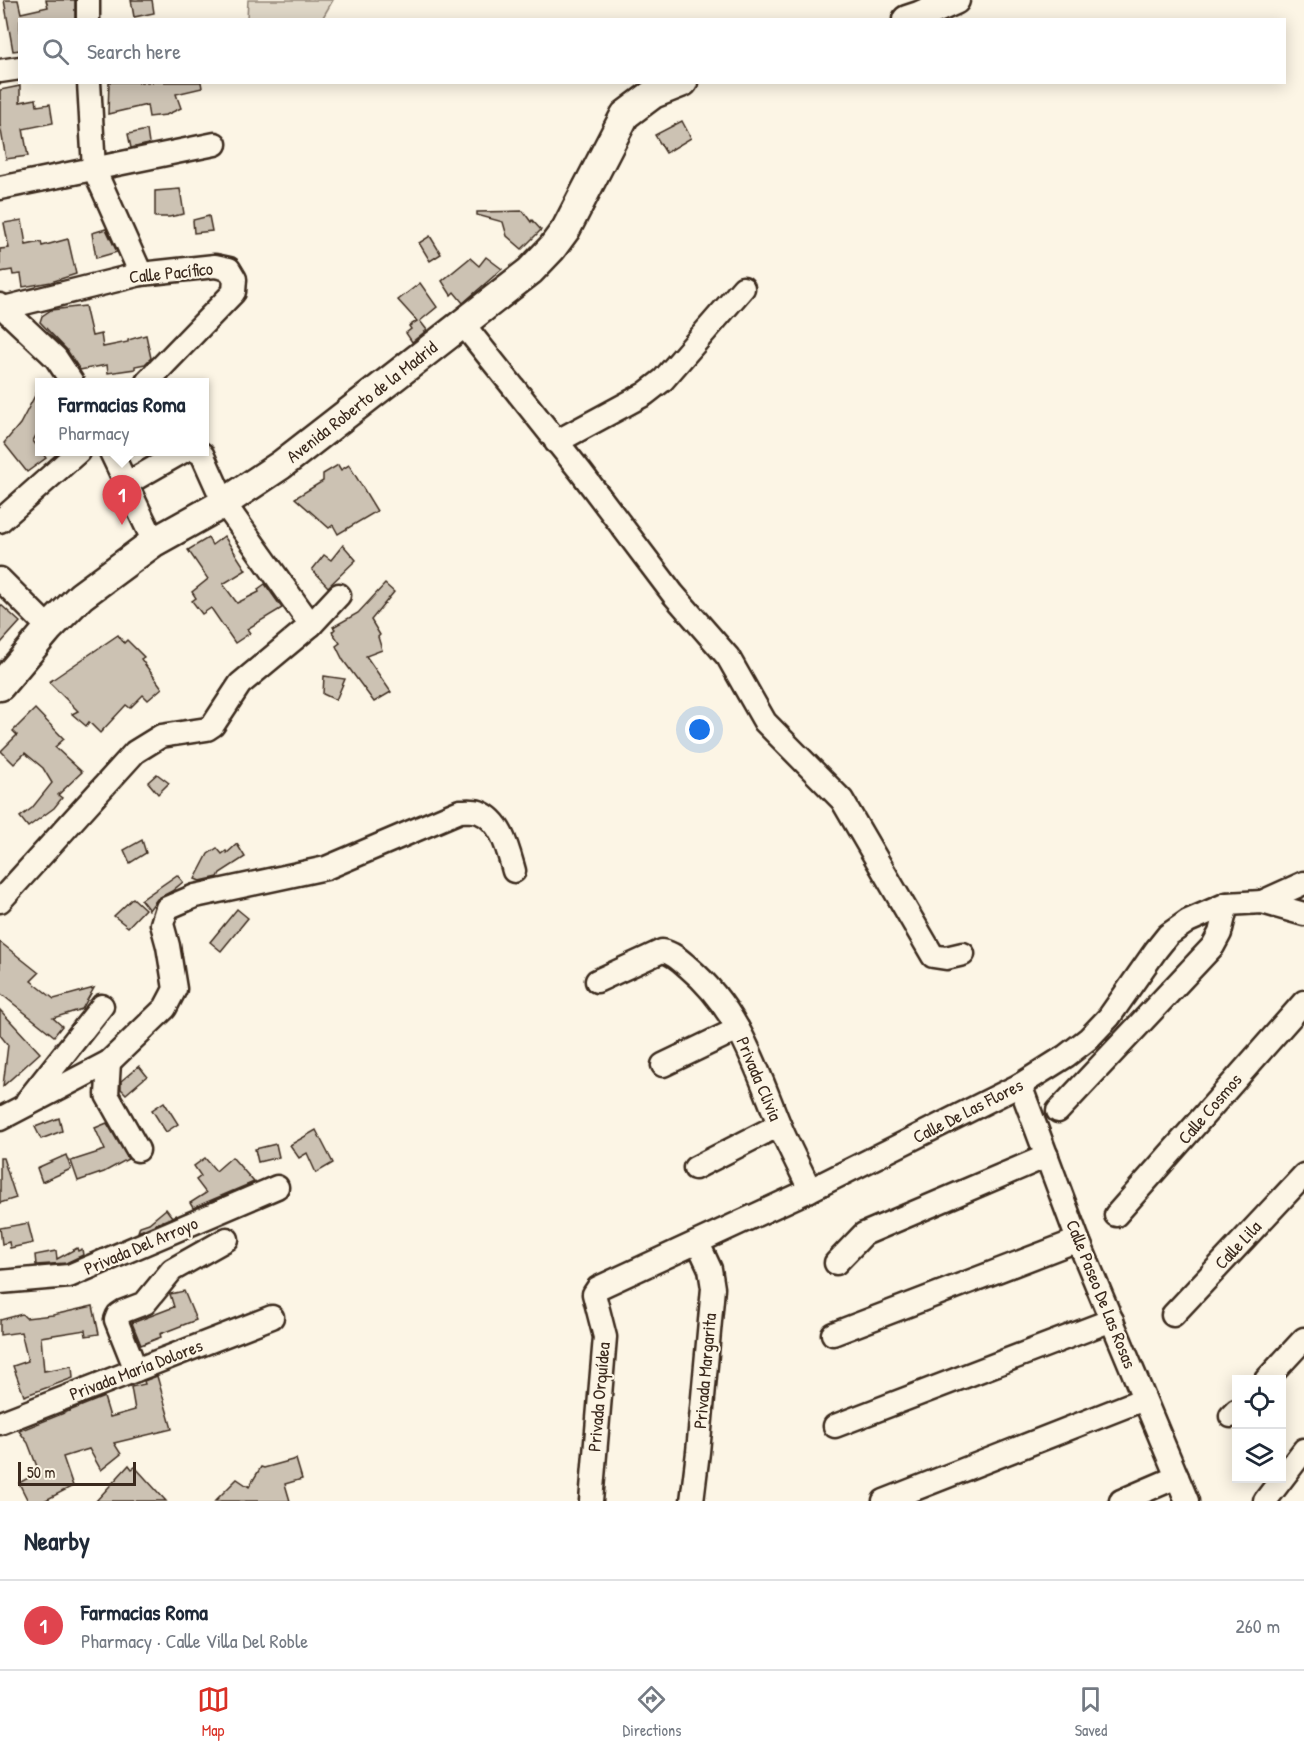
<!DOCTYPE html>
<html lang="en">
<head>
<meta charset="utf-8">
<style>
	:root { --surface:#fff; --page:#f2f2f3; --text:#1f2937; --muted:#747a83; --line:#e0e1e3; --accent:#d93025 }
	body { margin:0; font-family:"Patrick Hand",sans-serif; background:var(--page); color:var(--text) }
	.controls { position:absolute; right:18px; bottom:18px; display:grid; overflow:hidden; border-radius:0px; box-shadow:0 3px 15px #0003 }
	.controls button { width:54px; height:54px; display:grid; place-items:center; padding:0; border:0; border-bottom:2px solid var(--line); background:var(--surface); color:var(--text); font:30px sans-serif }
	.scale { position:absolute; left:18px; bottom:15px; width:118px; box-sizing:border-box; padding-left:6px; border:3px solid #3b2a1e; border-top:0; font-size:16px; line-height:21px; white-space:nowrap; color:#3b2a1e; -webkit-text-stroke:4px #fcf5e5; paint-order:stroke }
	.you { position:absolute; left:700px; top:730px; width:21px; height:21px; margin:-15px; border:4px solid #fff; border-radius:50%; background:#1a73e8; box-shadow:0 0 0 9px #1a73e833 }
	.badge { display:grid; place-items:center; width:39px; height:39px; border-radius:50%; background:var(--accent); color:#fff; font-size:20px; font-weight:700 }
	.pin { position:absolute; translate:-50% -50px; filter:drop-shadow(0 2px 3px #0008) }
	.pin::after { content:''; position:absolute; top:32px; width:21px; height:18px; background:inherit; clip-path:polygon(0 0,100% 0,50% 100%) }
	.popup { position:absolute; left:35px; top:378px; width:174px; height:78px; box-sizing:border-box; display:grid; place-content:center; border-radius:0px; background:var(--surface); filter:drop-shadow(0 2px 4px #0005); font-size:20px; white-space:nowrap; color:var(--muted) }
	.popup b { font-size:22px; color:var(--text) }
	.popup::after { content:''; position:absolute; left:50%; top:100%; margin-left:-12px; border:12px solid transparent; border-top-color:var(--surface) }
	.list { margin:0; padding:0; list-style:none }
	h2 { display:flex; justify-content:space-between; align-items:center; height:78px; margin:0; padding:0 24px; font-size:26px }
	h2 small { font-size:20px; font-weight:400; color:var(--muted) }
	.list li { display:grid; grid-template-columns:39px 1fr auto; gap:18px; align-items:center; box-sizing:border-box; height:90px; padding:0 24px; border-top:2px solid var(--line) }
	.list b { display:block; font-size:22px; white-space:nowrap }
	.list p { margin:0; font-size:20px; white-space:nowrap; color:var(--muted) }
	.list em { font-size:20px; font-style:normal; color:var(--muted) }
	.icon { flex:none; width:33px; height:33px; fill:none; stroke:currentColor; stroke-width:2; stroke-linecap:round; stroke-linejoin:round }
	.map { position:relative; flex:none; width:1304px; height:1501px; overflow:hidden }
	.search { position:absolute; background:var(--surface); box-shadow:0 3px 15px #0003; left:18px; right:18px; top:18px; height:66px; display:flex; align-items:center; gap:15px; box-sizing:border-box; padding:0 21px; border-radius:0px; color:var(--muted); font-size:22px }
	.sheet { height:168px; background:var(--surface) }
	nav { display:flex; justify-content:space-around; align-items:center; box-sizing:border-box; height:84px; border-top:2px solid var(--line); background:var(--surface); font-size:16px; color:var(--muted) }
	nav a { display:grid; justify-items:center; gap:3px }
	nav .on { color:var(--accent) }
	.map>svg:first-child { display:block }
	.green { fill:#e0d8c8; stroke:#8e8173; stroke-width:1.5 }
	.building { fill:#ccc2b3; stroke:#3b2a1e; stroke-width:1.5 }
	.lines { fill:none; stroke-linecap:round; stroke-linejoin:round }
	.minor-casing { stroke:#3b2a1e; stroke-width:27 }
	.major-casing { stroke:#3b2a1e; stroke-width:33 }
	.minor { stroke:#fcf5e5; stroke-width:22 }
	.major { stroke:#fcf5e5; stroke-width:28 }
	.labels { text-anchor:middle; stroke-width:4.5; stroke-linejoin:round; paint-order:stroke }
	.street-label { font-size:18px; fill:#3b2a1e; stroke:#fcf5e5 }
</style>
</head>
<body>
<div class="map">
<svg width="1304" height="1501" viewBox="0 0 1304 1501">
	<rect width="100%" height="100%" fill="#fcf5e5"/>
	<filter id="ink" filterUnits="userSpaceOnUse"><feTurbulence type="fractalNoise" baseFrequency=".0167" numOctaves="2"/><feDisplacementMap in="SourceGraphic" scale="12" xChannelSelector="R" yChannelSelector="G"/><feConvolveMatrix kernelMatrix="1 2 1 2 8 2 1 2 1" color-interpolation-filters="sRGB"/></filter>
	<g filter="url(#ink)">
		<!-- green -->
		<path class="green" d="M248,0H333L322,19H247Z"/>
		<!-- building -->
		<g class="building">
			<path d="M4,0H18L21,13L48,7L46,0H75V20H20V50L13,51Z"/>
			<path d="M131,0H152L154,13L134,17Z"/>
			<path d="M109,82H201L202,88L176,94L181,108L166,115L149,117L147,105L108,114Z"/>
			<path d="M20,86V102L36,99L37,106L50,104L53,123L23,129L28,156L6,159L0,125V90Z"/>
			<path d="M682,121L691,138L666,153L655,135Z"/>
			<path d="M147,130L149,144L131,148L128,134Z"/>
			<path d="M180,189L184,214L169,217H155V191Z"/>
			<path d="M523,211L531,222L532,220L541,230L522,249L507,236L503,222L477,215V212Z"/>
			<path d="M209,216L212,231L194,233L193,220Z"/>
			<path d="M22,220L26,245L41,242L42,246L68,239L76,274L51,282L23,287L21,274L13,275L12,270L0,272V249L9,248L4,223Z"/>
			<path d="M106,229L117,252L96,258L92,233Z"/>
			<path d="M430,236L441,254L430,261L419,243Z"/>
			<path d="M486,257L502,269L463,303L454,292L451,295L442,281L470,258L479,266Z"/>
			<path d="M420,283L437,307L420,321L427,330L412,342L406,333L411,329L409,326L417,321L398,300Z"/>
			<path d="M85,306L92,336L101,334L103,347L128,342V340L146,335L151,358L145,364L135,366V369L108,373L107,365L80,370L67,350L40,322L42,316L51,310Z"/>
			<path d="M39,388V430L33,441L46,458L27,472L4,443L20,424Z"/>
			<path d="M338,465L341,470L349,465L377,511L338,534L333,525L329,528L295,498L323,481V474Z"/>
			<path d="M224,536L246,570L223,584L237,603L259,592L258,589L265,584L282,608L247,629L250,633L235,643L211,608L202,614L192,601L196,598L192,592L208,579L188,550L208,538L212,545Z"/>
			<path d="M343,545L356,560L328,587L312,570L324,555L331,560Z"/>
			<path d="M385,584L394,592L371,620L380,635L378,637L382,650L366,656L391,692L374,702L343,660L336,646L340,643L332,632L335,629L333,627L358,613Z"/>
			<path d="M0,604L20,622L0,644Z"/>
			<path d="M118,635L124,643L127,640L144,657L141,659L162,688L148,700L143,695L130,708L126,705L100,733L89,722L86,726L72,714L78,711L49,682Z"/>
			<path d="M324,676L345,679L336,700L323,694Z"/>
			<path d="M35,709L64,739L55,747L82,772L58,795L62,798L54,808L28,827L20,817L32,808L52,783L43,768L25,753L14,764L1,751L17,735L13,731Z"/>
			<path d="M157,774L169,783L158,794L148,782Z"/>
			<path d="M142,840L146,853L130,863L124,850Z"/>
			<path d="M237,844L245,857L220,873L218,877L200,881L195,879L208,854L217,848L222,854L226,851L227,853Z"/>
			<path d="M177,875L183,882L172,891L157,899L149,910L141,900Z"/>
			<path d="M133,898L145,909L128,927L114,916Z"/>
			<path d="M237,909L248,918L221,951L210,942Z"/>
			<path d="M0,942L39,973L31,981L54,999L94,988L82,1009L53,1018L62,1026L54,1036L0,993Z"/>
			<path d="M0,1010L40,1053L3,1086L8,1045L0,1035Z"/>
			<path d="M139,1066L147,1076L126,1094L121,1089V1081Z"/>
			<path d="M164,1102L178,1124L166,1132L152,1110Z"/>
			<path d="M59,1118L62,1131L41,1139L35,1127Z"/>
			<path d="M107,1123L128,1159L104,1172L78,1181L71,1161L105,1150L95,1128Z"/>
			<path d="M316,1130L333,1163L316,1173L307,1153L299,1158L290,1145Z"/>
			<path d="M276,1144L279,1157L258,1162L255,1149Z"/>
			<path d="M66,1155L71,1169L42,1182L37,1168Z"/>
			<path d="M232,1157L254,1182L193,1208L190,1203L206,1193L196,1180L201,1176L194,1166L205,1158L216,1171Z"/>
			<path d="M0,1158H3L16,1198L0,1203Z"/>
			<path d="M166,1209L172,1217L177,1215L138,1232L140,1226L149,1223Z"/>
			<path d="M28,1223L33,1243L10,1248L9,1242L2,1244L0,1228Z"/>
			<path d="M77,1248L78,1251L82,1249L83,1255L66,1263L36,1265L35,1255L56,1251L57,1259Z"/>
			<path d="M184,1291L196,1320L160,1334L161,1337L141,1345L132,1323L174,1307L170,1294Z"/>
			<path d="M93,1306L99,1334L86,1336L85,1330L41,1337L44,1371L72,1366L73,1378L24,1396L13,1366L28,1361L21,1332L0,1335V1320L22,1314L26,1318L53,1315Z"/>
			<path d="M157,1376L172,1429L114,1443L121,1454L101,1470L89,1449L63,1457L73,1486L44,1501H28L19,1483L39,1472L28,1443L19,1431L104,1397L110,1417L135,1410L131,1387L145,1384L144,1381Z"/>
			<path d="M296,1459L302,1479L285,1484L290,1501H215L237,1479L249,1487L261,1467L264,1468Z"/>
			<path d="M129,1465L132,1469L135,1467L166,1501H96Z"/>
		</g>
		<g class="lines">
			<defs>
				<g id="minor">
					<path d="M88,20V0"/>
					<path d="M0,71L20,68"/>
					<path d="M89,82L94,169L141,274"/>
					<path d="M0,188L215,144"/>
					<path d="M0,305L56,358L72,382"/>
					<path d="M4,308L141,274L215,266L229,269L235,279L234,292L147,382"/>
					<path d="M463,324L581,472L673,594L728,657L765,722L842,800L933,956L946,958L963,954"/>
					<path d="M556,442L645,394L663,380L743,288"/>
					<path d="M111,452L154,542"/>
					<path d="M198,452L202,454L224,503L311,625"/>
					<path d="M126,484L182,452"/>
					<path d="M0,521L78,452"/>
					<path d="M0,579L49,628"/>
					<path d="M0,901L135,752L161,736L207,729L213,725L240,684L311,625L339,595"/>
					<path d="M1262,902L1304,883"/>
					<path d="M597,981L662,951C673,953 680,960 688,967C739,1010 755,1065 779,1124C788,1146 800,1168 810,1190"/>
					<path d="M109,1062L107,1095L138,1150"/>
					<path d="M663,1065L738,1029"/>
					<path d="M1020,1085L1078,1240L1187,1501"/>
					<path d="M27,1101L102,1006"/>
					<path d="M1058,1111L1213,946L1220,933L1227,904"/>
					<path d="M0,1119L109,1062L165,1008L175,989L168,946L162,924L167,908L195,896L326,868L460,811C466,811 473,810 479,812C502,821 508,850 514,871"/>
					<path d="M695,1168L779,1125"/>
					<path d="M1116,1215L1304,1002"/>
					<path d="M836,1263L864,1234L1047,1156"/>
					<path d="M0,1282L69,1276L277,1187"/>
					<path d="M1173,1315L1304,1175"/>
					<path d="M833,1334L1078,1240"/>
					<path d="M136,1370L116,1320L118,1315L124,1311L145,1303L172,1270L227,1239"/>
					<path d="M1266,1380L1304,1339"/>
					<path d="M1231,1416L1236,1411"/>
					<path d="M0,1423L272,1317"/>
					<path d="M835,1426L1112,1320"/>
					<path d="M591,1501L605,1337L594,1294L598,1288L810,1190L1020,1085L1066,1056L1088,1039L1109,1017L1156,950L1168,935L1188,921L1227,904L1262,902L1304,914"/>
					<path d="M692,1501L698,1452L713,1288L710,1269L698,1243"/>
					<path d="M884,1501L1144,1399"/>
					<path d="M1121,1501L1177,1477"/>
					<path d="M1265,1501L1304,1450"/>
				</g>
				<g id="major">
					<path d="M907,20L919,16L955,0"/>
					<path d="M0,686L49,628L81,596L154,542L224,503L281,465L530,271L552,248L566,229L625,115L653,94L683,82"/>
				</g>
			</defs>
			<!-- minor casing -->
			<use href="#minor" class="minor-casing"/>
			<!-- major casing -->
			<use href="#major" class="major-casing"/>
			<!-- minor -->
			<use href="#minor" class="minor"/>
			<!-- major -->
			<use href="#major" class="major"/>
		</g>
	</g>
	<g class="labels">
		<!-- street labels -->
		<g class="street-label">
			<text transform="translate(171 273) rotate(-6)" y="6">Calle Pacífico</text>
			<text transform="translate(362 402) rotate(-38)" y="6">Avenida Roberto de la Madrid</text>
			<text transform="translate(759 1079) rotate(67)" y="6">Privada Clivia</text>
			<text transform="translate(1210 1109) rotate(-49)" y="6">Calle Cosmos</text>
			<text transform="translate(968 1111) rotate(-27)" y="6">Calle De Las Flores</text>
			<text transform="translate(1238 1245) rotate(-47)" y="6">Calle Lila</text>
			<text transform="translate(141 1246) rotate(-23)" y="6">Privada Del Arroyo</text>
			<text transform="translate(1101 1294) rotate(68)" y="6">Calle Paseo De Las Rosas</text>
			<text transform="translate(136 1370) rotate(-21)" y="6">Privada María Dolores</text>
			<text transform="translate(705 1371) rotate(-85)" y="6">Privada Margarita</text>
			<text transform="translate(599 1397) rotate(-85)" y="6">Privada Orquídea</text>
		</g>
	</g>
</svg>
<div class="controls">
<button><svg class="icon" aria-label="locate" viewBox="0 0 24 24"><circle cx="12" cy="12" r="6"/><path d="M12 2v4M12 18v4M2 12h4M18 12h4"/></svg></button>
<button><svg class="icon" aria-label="layers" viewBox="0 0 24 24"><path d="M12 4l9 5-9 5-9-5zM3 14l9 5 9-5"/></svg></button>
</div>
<div class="scale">50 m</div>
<div class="you"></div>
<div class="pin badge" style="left:122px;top:525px;background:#e0444e">1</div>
<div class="popup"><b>Farmacias Roma</b>Pharmacy</div>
<div class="search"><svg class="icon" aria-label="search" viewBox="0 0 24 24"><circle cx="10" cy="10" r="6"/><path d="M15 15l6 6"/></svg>Search here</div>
</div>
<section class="sheet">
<h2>Nearby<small></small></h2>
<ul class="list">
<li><span class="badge" style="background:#e0444e">1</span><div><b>Farmacias Roma</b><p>Pharmacy · Calle Villa Del Roble</p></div><em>260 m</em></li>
</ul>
</section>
<nav>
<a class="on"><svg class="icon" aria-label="map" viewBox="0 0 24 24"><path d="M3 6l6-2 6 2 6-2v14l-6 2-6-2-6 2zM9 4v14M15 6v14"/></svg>Map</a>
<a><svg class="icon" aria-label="directions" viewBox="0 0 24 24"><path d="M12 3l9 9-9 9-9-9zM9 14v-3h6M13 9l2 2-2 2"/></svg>Directions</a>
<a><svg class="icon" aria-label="saved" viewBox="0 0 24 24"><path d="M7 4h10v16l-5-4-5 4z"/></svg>Saved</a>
</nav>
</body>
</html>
